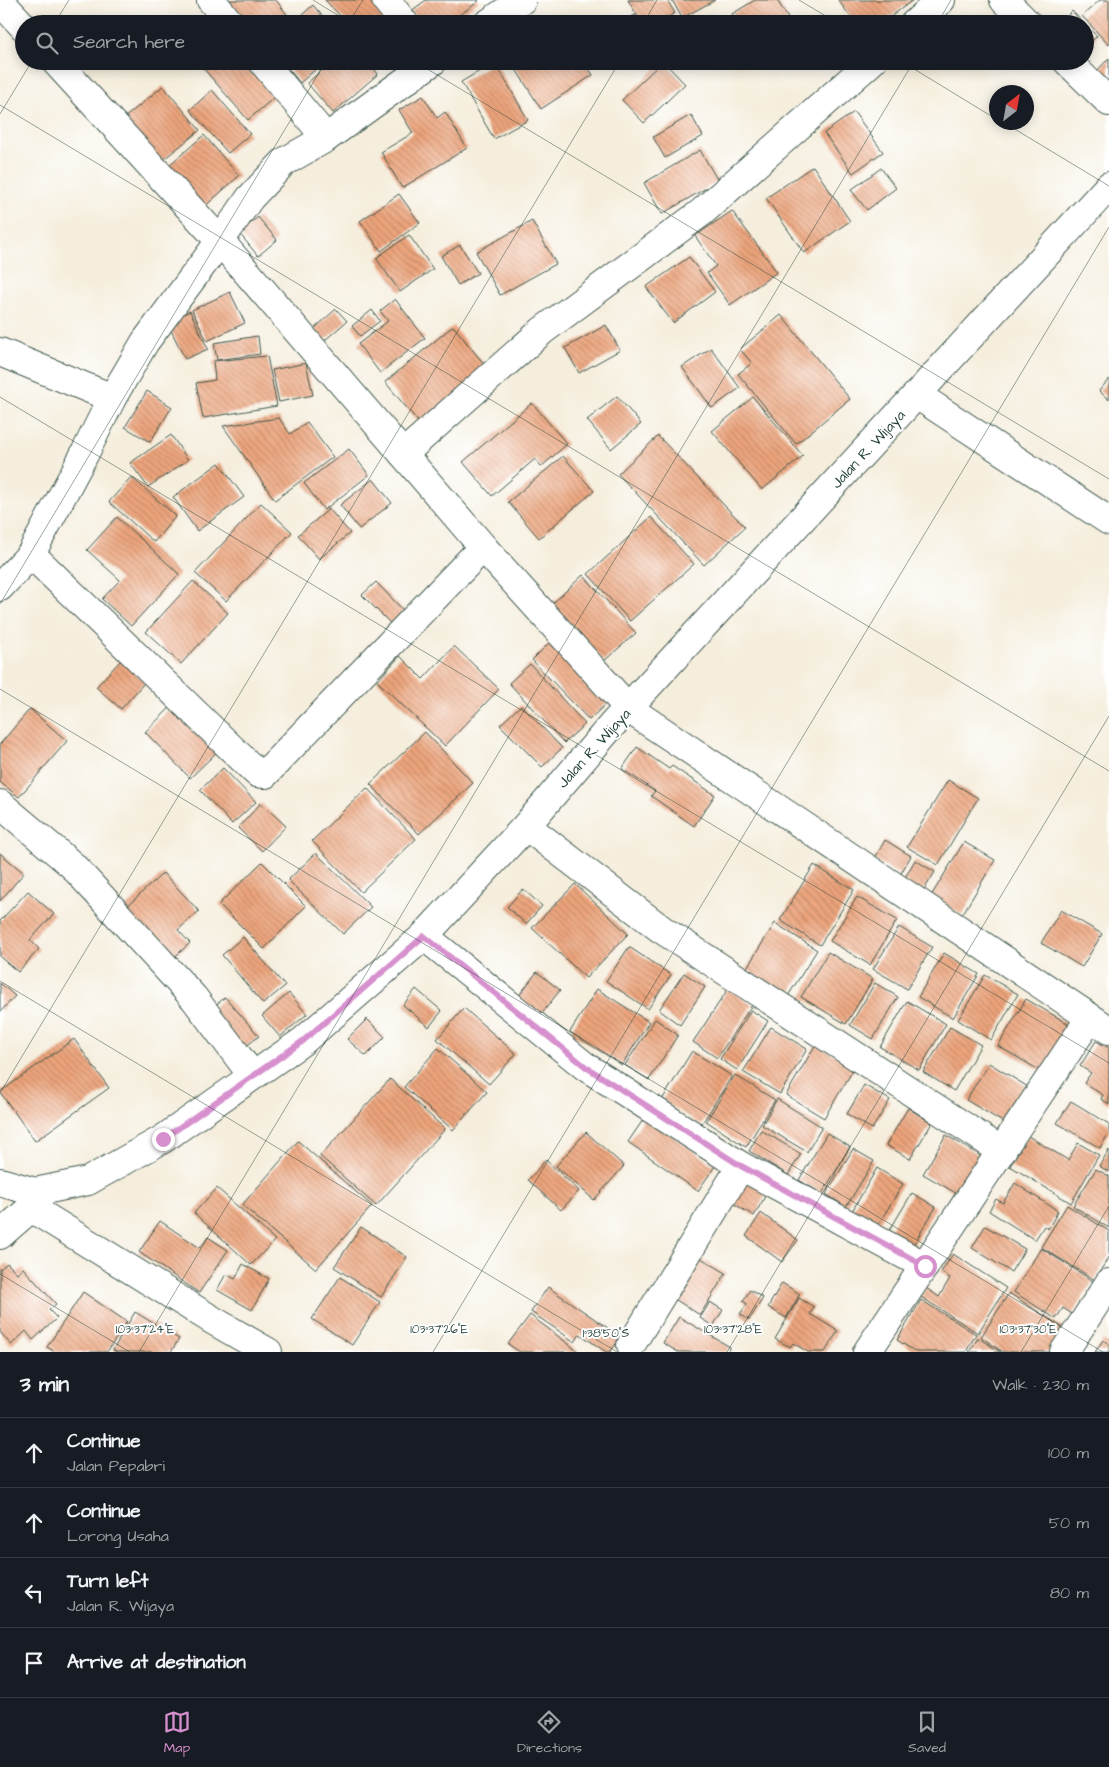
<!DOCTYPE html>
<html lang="en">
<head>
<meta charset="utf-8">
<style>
	:root { --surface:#171b24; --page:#20242c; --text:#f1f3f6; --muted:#9ea1a6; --line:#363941; --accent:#d690ce }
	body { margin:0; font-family:"Architects Daughter",sans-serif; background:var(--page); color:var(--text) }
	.compass { position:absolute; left:989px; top:85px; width:45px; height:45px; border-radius:50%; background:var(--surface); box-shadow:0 2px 12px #0003; rotate:31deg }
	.stop { position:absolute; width:15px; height:15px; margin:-11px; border:4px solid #d690ce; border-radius:50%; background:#fff }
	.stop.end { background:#d690ce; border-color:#fff; box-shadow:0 1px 5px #0008 }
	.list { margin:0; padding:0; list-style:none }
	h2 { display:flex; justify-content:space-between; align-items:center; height:65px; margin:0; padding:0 20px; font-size:21px }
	h2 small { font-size:16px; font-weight:400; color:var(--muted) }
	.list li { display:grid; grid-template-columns:32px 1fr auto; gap:15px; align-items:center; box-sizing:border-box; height:70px; padding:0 20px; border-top:1px solid var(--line) }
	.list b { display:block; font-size:19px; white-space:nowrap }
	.list p { margin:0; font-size:16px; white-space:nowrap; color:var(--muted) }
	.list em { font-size:16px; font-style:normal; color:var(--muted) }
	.icon { flex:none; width:28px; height:28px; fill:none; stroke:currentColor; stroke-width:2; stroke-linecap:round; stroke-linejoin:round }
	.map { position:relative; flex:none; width:1109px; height:1352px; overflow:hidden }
	.search { position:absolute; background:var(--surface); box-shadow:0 2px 12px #0003; left:15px; right:15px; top:15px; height:55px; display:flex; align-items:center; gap:12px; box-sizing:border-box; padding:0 18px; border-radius:28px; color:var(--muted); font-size:19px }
	.sheet { height:345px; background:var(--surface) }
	nav { display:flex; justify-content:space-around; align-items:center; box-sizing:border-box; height:70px; border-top:1px solid var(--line); background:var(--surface); font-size:14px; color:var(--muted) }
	nav a { display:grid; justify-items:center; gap:2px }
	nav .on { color:var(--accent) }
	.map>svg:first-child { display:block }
	.building { fill:url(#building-back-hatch) }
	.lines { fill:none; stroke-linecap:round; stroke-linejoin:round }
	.minor-casing { stroke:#3f584d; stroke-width:30 }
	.tertiary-casing { stroke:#3f584d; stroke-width:30 }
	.minor { stroke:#fff; stroke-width:28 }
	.tertiary { stroke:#fff; stroke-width:28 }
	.route { stroke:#d690ce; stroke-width:6 }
	.ticks { fill:none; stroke:#1f3d34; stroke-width:1; stroke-opacity:0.45 }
	.labels { text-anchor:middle; stroke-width:4; stroke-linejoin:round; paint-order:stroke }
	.street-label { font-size:15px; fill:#1f3d34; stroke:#fff }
	.ticks-label { font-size:12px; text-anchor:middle; fill:#1f3d34; stroke:#fff; stroke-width:4; stroke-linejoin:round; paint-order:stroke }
</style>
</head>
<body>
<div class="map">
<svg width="1109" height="1352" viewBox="0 0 1109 1352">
	<defs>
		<pattern id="building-back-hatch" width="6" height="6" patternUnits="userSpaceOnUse" patternTransform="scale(1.25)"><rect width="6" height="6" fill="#eda47c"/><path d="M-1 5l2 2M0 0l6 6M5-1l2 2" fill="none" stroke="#bf8766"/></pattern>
	</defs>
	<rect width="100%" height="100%" fill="#fff"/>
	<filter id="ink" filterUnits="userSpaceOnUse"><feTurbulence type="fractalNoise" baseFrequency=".02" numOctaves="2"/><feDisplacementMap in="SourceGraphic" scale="10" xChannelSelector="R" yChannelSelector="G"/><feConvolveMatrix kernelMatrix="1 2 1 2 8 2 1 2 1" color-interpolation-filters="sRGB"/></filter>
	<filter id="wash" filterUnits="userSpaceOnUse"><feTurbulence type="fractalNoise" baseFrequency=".0096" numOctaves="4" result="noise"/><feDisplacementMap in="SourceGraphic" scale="20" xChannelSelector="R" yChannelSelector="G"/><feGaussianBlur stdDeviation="1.12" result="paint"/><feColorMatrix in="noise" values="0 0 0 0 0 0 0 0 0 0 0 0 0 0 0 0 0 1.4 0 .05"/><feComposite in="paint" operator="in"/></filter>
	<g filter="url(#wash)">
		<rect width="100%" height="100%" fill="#f5eedd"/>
		<g id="blocks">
			<!-- building -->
			<g class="building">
				<path d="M230,0H276L289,17L279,24H237L223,6Z"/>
				<path d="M325,0H375L397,24H348Z"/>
				<path d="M426,0H478L479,1L447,24H420L411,11Z"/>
				<path d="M628,0H667L675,13L656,24H642Z"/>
				<path d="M672,0H715L682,18Z"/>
				<path d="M755,0H777L789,20L782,24H738L732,14Z"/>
				<path d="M838,0H913L881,24H856Z"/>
				<path d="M1100,0H1109V45L1082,16Z"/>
				<path d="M313,5L329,24H292Z"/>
				<path d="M1072,11L1084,24H1059Z"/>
				<path d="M635,15L639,24H617Z"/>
				<path d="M1085,25L1097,36L1085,48Z"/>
				<path d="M1109,58V90L1093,75Z"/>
				<path d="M211,61H248L277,95L248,120L203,68Z"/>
				<path d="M282,61H325L300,83Z"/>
				<path d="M333,61H368L378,74L333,113L307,83Z"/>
				<path d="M515,61H584L593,75L541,109L512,63Z"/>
				<path d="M663,61L685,84L644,123L622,100Z"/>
				<path d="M495,62L528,120L494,139L461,82Z"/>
				<path d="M163,86L200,130L159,163L123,119Z"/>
				<path d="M212,90L250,134L228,153L190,110Z"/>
				<path d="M423,96L437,118L445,112L467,148L402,188L381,152L413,133L399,110Z"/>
				<path d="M854,112L883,152L853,173L824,133Z"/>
				<path d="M691,115L703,136L665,158L653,137Z"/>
				<path d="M204,135L239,176L203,208L167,167Z"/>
				<path d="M700,150L718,181L662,214L644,183Z"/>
				<path d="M813,166L850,221L804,253L766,198Z"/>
				<path d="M881,168L896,188L867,210L851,190Z"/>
				<path d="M399,194L420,223L381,251L360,221Z"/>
				<path d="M732,211L777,272L730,305L707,273L716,266L695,236Z"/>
				<path d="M258,217L277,240L258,256L239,233Z"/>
				<path d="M532,221L556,264L500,295L476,252Z"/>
				<path d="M409,235L433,269L400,292L376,258Z"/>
				<path d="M460,245L478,273L458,285L441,256Z"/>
				<path d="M689,257L715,292L673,323L646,287Z"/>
				<path d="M230,292L245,323L207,341L192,310Z"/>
				<path d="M395,299L425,338L380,373L358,344L388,321L380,311Z"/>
				<path d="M336,309L347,321L324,341L314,329Z"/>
				<path d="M372,310L380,321L360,336L352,326Z"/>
				<path d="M190,311L208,349L185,359L167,322Z"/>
				<path d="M781,315L850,399L796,444L738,374L752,363L740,349Z"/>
				<path d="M606,325L620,350L579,373L565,348Z"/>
				<path d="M453,326L489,370L421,425L385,382Z"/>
				<path d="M258,336L260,354L217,360L214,343Z"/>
				<path d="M711,348L740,388L712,408L682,367Z"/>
				<path d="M267,356L277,406L203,418L196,383L215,380L213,361Z"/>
				<path d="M306,363L313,395L279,402L272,370Z"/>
				<path d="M1109,379V400L1099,391Z"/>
				<path d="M147,391L172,407L150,442L125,427Z"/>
				<path d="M617,396L641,424L611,449L587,420Z"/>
				<path d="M753,397L803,456L762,490L712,431Z"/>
				<path d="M532,403L567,444L541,467L535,459L492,496L463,462Z"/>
				<path d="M279,418L290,434L307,422L333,457L275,500L223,426Z"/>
				<path d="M171,435L188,460L148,487L130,463Z"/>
				<path d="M658,436L745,527L704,565L618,474Z"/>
				<path d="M349,449L369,475L324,510L304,483Z"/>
				<path d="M563,456L594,491L539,538L508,502Z"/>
				<path d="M219,463L244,497L197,531L173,497Z"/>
				<path d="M131,477L176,516L154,542L109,502Z"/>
				<path d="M373,479L392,503L359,529L340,505Z"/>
				<path d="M261,503L292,532L226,601L195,573Z"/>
				<path d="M329,509L350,533L319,559L298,535Z"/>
				<path d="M117,517L179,574L131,626L102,599L120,580L87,550Z"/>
				<path d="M651,517L694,564L630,621L588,574Z"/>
				<path d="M583,575L636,633L604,661L552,604Z"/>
				<path d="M193,581L228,613L181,664L146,632Z"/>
				<path d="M376,582L405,612L391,624L362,595Z"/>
				<path d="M552,640L609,701L589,720L532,660Z"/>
				<path d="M454,646L499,689L445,746L377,681L400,656L423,679Z"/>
				<path d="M121,660L145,682L121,709L96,687Z"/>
				<path d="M530,664L585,724L564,743L509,683Z"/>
				<path d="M521,705L562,748L542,767L500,725Z"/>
				<path d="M171,707L216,753L190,778L145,732Z"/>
				<path d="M30,709L67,741L19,797L0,782V744Z"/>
				<path d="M425,732L473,783L419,834L370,784Z"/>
				<path d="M637,747L669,769L672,766L715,795L694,826L651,796L655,791L622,769Z"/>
				<path d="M223,768L256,802L232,824L200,790Z"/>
				<path d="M948,780L978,798L938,865L907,847Z"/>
				<path d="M367,788L416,839L361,892L312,841Z"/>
				<path d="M261,803L286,826L262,851L238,828Z"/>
				<path d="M885,840L911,856L900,875L874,860Z"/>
				<path d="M964,842L995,860L962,915L931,896Z"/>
				<path d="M0,853L24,873L0,901Z"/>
				<path d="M316,853L371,907L343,934L288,880Z"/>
				<path d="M915,860L935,872L922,893L903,881Z"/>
				<path d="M262,862L306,906L264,949L219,904Z"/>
				<path d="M814,865L854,890L820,945L780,920Z"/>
				<path d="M163,873L199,911L178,930L190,943L170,961L122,911Z"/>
				<path d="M575,884L628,934L586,978L532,928Z"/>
				<path d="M523,889L542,906L526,924L507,907Z"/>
				<path d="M28,891L54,914L30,940L39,949L18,972L0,957V921Z"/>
				<path d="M857,897L897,920L870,965L830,941Z"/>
				<path d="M1061,910L1102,934L1082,967L1041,943Z"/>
				<path d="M775,923L817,950L788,996L746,969Z"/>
				<path d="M899,927L932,947L907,989L873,969Z"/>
				<path d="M243,937L285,986L263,1004L222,955Z"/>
				<path d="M629,947L671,975L648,1009L606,981Z"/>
				<path d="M828,952L873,979L846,1024L801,997Z"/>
				<path d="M944,953L979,974L953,1018L918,997Z"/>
				<path d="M537,972L560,990L540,1016L517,998Z"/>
				<path d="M684,973L705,987L680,1025L659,1010Z"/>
				<path d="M985,975L1018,994L991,1040L958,1020Z"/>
				<path d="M0,983L15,996L0,1012Z"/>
				<path d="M875,983L898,997L873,1039L850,1025Z"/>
				<path d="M416,989L442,1011L429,1027L403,1005Z"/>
				<path d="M597,989L649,1022L622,1065L570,1032Z"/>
				<path d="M728,989L752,1005L717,1058L693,1042Z"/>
				<path d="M289,993L307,1014L280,1037L262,1016Z"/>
				<path d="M225,997L259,1036L244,1048L210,1010Z"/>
				<path d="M1026,999L1072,1026L1044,1073L998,1046Z"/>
				<path d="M907,1001L946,1024L919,1070L880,1047Z"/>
				<path d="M464,1008L516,1054L489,1084L437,1039Z"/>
				<path d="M751,1010L768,1021L737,1070L720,1059Z"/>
				<path d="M367,1019L385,1037L366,1056L347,1039Z"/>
				<path d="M655,1019L678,1035L649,1080L625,1065Z"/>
				<path d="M771,1027L807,1049L780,1094L743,1072Z"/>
				<path d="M950,1027L981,1045L954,1091L923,1072Z"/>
				<path d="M74,1039L109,1088L35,1141L0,1092Z"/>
				<path d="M1096,1041L1109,1048V1104L1101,1099L1103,1095L1084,1083L1091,1073L1080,1066Z"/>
				<path d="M816,1044L855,1067L824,1118L786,1095Z"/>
				<path d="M438,1048L487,1092L453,1130L404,1087Z"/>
				<path d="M692,1051L732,1076L701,1125L662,1100Z"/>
				<path d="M989,1063L1033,1090L1011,1127L966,1100Z"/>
				<path d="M735,1075L775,1100L746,1147L706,1121Z"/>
				<path d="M390,1079L445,1129L376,1206L320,1156Z"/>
				<path d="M864,1085L890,1100L872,1129L847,1114Z"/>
				<path d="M777,1099L822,1127L807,1152L762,1125Z"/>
				<path d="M1071,1101L1109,1124V1133L1100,1148L1057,1123Z"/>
				<path d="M908,1108L932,1123L910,1159L886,1145Z"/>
				<path d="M645,1117L715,1166L698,1191L628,1142Z"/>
				<path d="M761,1130L801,1154L788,1175L749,1151Z"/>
				<path d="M586,1132L624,1166L594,1200L556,1166Z"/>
				<path d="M827,1133L850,1147L822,1194L799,1180Z"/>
				<path d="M946,1135L984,1158L961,1196L923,1174Z"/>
				<path d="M1028,1136L1068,1160L1078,1143L1099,1155L1071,1203L1010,1166Z"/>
				<path d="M298,1141L372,1206L316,1269L242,1205Z"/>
				<path d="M853,1149L874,1161L846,1207L826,1194Z"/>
				<path d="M1109,1150V1172L1099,1166Z"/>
				<path d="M546,1160L579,1191L561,1210L528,1180Z"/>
				<path d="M877,1168L903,1184L876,1228L851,1213Z"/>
				<path d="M1096,1169L1109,1176V1228L1073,1206Z"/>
				<path d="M744,1179L767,1193L754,1216L731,1202Z"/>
				<path d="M1015,1183L1058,1211L1048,1229L1044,1226L1035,1240L989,1211L996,1199L1003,1203Z"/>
				<path d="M217,1188L275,1240L251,1265L194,1213Z"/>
				<path d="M912,1193L936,1207L912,1247L888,1233Z"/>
				<path d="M1067,1205L1109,1231V1256L1095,1280L1041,1247Z"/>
				<path d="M761,1213L798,1240L782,1262L746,1236Z"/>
				<path d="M160,1221L200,1248L208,1237L228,1250L199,1293L139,1252Z"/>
				<path d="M985,1226L1025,1249L1011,1272L972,1248Z"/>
				<path d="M361,1227L407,1257L381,1297L334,1267Z"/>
				<path d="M1041,1248L1093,1281L1072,1314L1063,1308L1056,1319L1014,1292Z"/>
				<path d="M953,1254L1006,1288L978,1333L921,1297L926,1288L939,1297L950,1278L941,1272Z"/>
				<path d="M701,1258L726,1273L700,1315L676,1300Z"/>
				<path d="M7,1263L17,1273L23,1268L56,1304L49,1310L57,1318L33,1340L26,1331L11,1345L0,1332V1269Z"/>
				<path d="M243,1264L269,1279L252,1310L217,1290L226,1274L235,1279Z"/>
				<path d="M340,1277L380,1302L352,1345L312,1319Z"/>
				<path d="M782,1283L800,1294L786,1318L768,1307Z"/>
				<path d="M548,1287L621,1337L610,1352H606L580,1334L575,1342L531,1312Z"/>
				<path d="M750,1290L763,1298L749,1320L740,1314L747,1304L743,1301Z"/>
				<path d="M83,1292L127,1322L107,1352H55L47,1347Z"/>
				<path d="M1009,1293L1065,1329L1050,1352H1003L981,1337Z"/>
				<path d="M799,1298L814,1307L810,1314L838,1331L825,1352H808L793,1343L790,1347L775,1339Z"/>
				<path d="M921,1300L976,1334L966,1352H916L897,1340Z"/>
				<path d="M710,1302L723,1310L713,1326L700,1318Z"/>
				<path d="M135,1312L179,1339L171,1352H116L113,1350Z"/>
				<path d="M530,1315L579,1352H520L508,1344Z"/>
				<path d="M679,1317L730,1347L727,1352H678L663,1343Z"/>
				<path d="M978,1338L1001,1352H969Z"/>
				<path d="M1103,1340L1109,1344V1352H1095Z"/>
			</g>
		</g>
	</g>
	<g filter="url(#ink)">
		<use href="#blocks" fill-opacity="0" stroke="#3f584d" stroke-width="1"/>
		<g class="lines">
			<defs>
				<g id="minor">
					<path d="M211,0L231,24"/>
					<path d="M386,0L405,24"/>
					<path d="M1004,0L1028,24"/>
					<path d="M0,1L24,27"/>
					<path d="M487,24L522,0"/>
					<path d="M914,24L941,0"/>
					<path d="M55,61L220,241L483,547L629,709L1109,1030"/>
					<path d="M262,61L326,138"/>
					<path d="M1067,61L1109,102"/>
					<path d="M0,352L112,398"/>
					<path d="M917,395L1109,521"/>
					<path d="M403,454L542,331L702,212L872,61"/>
					<path d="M31,554L257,773L265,774L483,547"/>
					<path d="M0,587L31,554L85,453L112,398L145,342L220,241L250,198L284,162L326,138L433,61"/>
					<path d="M0,804L72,865L194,998L252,1075"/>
					<path d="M526,826L661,929L1002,1151"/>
					<path d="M424,936L586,1067L741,1166L925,1266"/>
					<path d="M31,1208L214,1321L268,1352"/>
					<path d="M0,1235L31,1208L35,1192"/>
					<path d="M631,1345L741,1166"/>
					<path d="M867,1352L1090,1018"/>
					<path d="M1064,1352L1109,1283"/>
				</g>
				<path id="tertiary" d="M0,1182L35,1192L88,1181L163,1139L303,1041L424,936L526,826L612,725L1109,186"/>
			</defs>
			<!-- minor casing -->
			<use href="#minor" class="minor-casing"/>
			<!-- tertiary casing -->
			<use href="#tertiary" class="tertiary-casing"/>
			<!-- minor -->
			<use href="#minor" class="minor"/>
			<!-- tertiary -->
			<use href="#tertiary" class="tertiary"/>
		</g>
	</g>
	<g class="lines" filter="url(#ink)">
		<!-- route -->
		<path class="route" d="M163,1139L303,1041L424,936L586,1067L741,1166L925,1266"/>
	</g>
	<!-- ticks -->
	<path class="ticks" d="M313,0L352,24M799,0L839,24M54,24L69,0M348,24L363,0M643,24L657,0M937,24L951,0M414,61L1109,479M901,61L996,119M0,105L1109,771M0,114L32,61M1003,122L1109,186M0,397L1109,1063M0,604L326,61M0,689L1103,1352M0,981L617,1352M0,1093L620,61M0,1274L130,1352M139,1352L914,61M433,1352L1109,227M727,1352L1109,716M1021,1352L1109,1206"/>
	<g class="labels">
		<!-- street labels -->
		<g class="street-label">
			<text transform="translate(868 449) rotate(-47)" y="5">Jalan R. Wijaya</text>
			<text transform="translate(594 748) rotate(-48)" y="5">Jalan R. Wijaya</text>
		</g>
	</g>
	<g class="ticks-label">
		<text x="145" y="1333">103°37'24"E</text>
		<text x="439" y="1333">103°37'26"E</text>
		<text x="733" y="1333">103°37'28"E</text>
		<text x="1028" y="1333">103°37'30"E</text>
		<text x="606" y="1337">1°38'50"S</text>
	</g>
</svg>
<svg class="compass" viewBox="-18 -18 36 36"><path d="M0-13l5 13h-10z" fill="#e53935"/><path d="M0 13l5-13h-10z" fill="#9ea1a6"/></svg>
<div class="stop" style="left:925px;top:1266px"></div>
<div class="stop end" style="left:163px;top:1139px"></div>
<div class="search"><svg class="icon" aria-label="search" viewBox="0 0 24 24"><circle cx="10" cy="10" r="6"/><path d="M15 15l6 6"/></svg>Search here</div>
</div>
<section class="sheet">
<h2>3 min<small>Walk · 230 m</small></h2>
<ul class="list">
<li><svg class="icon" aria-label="ahead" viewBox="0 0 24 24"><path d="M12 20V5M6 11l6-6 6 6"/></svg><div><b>Continue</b><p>Jalan Pepabri</p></div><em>100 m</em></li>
<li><svg class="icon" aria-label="ahead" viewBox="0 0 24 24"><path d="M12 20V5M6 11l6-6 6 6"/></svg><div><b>Continue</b><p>Lorong Usaha</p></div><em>50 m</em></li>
<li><svg class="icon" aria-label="left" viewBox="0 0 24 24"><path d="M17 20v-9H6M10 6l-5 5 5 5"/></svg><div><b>Turn left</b><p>Jalan R. Wijaya</p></div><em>80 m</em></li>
<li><svg class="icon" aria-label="arrive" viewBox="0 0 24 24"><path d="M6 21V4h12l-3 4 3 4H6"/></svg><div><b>Arrive at destination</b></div></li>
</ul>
</section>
<nav>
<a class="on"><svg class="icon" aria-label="map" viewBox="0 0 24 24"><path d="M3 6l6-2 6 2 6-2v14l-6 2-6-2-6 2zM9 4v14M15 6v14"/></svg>Map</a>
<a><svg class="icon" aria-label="directions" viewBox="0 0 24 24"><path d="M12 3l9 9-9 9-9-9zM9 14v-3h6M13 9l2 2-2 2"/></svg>Directions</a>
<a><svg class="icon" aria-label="saved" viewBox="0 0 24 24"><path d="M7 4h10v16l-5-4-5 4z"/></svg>Saved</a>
</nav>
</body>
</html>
